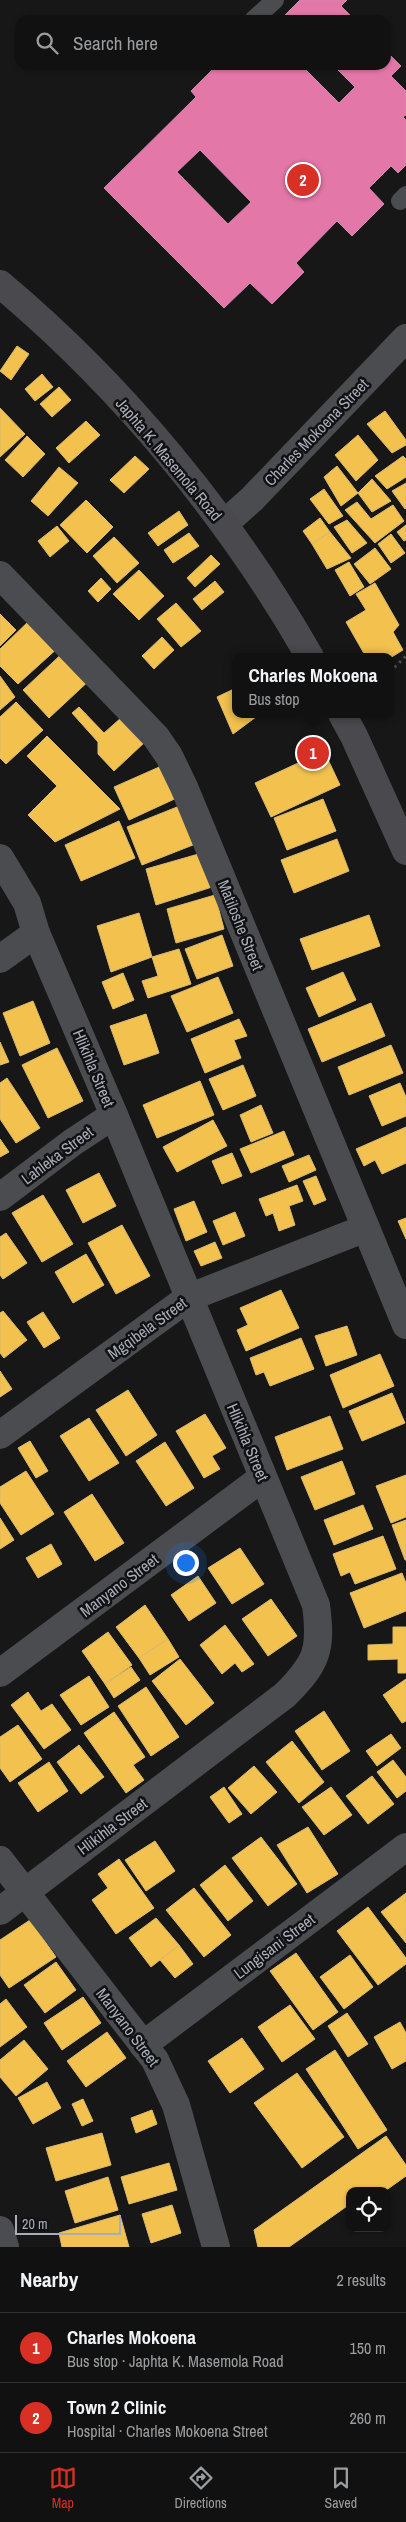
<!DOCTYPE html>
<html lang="en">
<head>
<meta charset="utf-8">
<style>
	:root { --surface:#111; --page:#1a1a1a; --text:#f1f3f6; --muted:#9c9d9f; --line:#303131; --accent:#d93025 }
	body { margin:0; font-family:"Archivo Narrow",sans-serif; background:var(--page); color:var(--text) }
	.controls { position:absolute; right:15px; bottom:15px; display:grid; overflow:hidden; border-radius:10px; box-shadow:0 1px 4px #0004 }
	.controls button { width:45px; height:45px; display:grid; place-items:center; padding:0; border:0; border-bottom:1px solid var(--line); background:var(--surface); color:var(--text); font:25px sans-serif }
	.scale { position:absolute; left:15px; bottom:12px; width:106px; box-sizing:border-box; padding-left:5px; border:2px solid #a8adb8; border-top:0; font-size:14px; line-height:18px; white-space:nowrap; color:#a8adb8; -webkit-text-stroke:4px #111113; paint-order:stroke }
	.you { position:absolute; left:185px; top:1562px; width:18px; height:18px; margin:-12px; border:4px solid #fff; border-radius:50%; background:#1a73e8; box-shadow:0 0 0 8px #1a73e833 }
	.badge { display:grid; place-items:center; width:32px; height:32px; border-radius:50%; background:var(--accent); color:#fff; font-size:16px; font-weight:700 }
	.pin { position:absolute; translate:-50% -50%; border:2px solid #fff; box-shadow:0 1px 5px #0006 }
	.popup { position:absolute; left:232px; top:653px; width:162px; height:65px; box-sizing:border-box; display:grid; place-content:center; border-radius:10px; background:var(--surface); filter:drop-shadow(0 1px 4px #0005); font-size:16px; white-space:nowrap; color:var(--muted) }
	.popup b { font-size:19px; color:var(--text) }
	.popup::after { content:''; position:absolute; left:50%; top:100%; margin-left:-10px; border:10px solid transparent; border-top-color:var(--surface) }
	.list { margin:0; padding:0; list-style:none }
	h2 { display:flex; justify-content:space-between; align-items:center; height:65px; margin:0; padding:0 20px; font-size:21px }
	h2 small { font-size:16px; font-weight:400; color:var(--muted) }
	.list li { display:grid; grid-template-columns:32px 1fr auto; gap:15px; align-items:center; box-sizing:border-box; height:70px; padding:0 20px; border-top:1px solid var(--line) }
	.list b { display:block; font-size:19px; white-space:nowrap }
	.list p { margin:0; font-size:16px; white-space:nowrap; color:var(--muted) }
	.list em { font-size:16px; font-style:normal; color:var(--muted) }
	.icon { flex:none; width:28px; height:28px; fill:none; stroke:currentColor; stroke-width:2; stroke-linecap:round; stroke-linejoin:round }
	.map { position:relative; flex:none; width:406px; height:2247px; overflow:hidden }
	.search { position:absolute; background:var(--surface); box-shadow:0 1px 4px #0004; left:15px; right:15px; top:15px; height:55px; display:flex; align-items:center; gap:12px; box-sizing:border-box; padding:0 18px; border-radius:15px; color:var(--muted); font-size:19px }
	.sheet { height:205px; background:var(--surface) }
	nav { display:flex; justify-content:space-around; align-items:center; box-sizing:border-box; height:70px; border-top:1px solid var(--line); background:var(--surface); font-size:14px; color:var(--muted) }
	nav a { display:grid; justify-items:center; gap:2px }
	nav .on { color:var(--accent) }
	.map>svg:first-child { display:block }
	.homes { fill:#f2c14e; stroke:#dcbb6e }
	.health { fill:#e377a8; stroke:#d187ad; fill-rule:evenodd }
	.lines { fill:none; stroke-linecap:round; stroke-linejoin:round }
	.path { stroke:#4d4e52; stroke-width:3; stroke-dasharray:2.5 4; stroke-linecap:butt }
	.service { stroke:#4b4c50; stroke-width:18 }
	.minor { stroke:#4b4c50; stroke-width:28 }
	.secondary { stroke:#4a4a4e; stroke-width:28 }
	.labels { text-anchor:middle; stroke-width:5; stroke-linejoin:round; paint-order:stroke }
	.street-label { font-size:16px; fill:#a8adb8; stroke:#111113 }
</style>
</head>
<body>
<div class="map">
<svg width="406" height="2247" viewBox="0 0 406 2247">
	<rect width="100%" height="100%" fill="#171717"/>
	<!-- homes -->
	<g class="homes">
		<path d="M17,346L29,354L11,380L0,371Z"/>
		<path d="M42,374L53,387L35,401L25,389Z"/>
		<path d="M59,387L71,400L52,417L40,404Z"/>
		<path d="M0,408L25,434L0,457Z"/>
		<path d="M385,411L406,440V445L392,453L367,424Z"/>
		<path d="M86,421L100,435L69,463L56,448Z"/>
		<path d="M358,435L378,460L356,481L335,455Z"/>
		<path d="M27,436L45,454L23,477L5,460Z"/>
		<path d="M135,456L149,469L124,493L110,480Z"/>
		<path d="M403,456L406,459V477L387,489L375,476Z"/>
		<path d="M337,466L358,493L341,506L324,477Z"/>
		<path d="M59,467L78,483L48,516L31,501Z"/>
		<path d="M372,479L391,501L372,512L358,493Z"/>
		<path d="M406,483V508L405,509L392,491Z"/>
		<path d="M324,489L343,516L329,524L310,499Z"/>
		<path d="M86,500L113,527L87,553L60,525Z"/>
		<path d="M357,502L371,519L393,505L404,521L375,543L345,510Z"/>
		<path d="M179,511L188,525L158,546L148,533Z"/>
		<path d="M320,518L330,532L312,544L303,531Z"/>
		<path d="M347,520L367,543L352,553L334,527Z"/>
		<path d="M406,525V540L404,541L397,532Z"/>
		<path d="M57,526L69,541L50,557L38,541Z"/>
		<path d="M330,532L351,558L327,569L312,544Z"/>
		<path d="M189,533L199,546L173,563L164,550Z"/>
		<path d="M391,534L405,553L391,563L378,544Z"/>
		<path d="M114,537L139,563L117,583L93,556Z"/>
		<path d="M375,548L391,569L370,584L354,564Z"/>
		<path d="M211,555L220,564L195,587L187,578Z"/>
		<path d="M349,562L364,587L350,596L335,570Z"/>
		<path d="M139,570L164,596L139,620L113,594Z"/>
		<path d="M101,578L111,589L98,602L88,591Z"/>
		<path d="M215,581L224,592L202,610L193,599Z"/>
		<path d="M375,583L399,625L393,632L403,650L390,658L366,657L346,622L366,610L356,594Z"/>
		<path d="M176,603L201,631L181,647L157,619Z"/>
		<path d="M0,614L16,630L0,646Z"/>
		<path d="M33,617L60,646L18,684L0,666V649Z"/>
		<path d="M162,637L174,650L154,669L142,656Z"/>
		<path d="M67,649L93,677L49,718L23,690Z"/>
		<path d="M0,676L15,697L0,710Z"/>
		<path d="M236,688V714H260L233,734L217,697Z"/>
		<path d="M16,702L43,730L6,764L0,758V717Z"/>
		<path d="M79,707L104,733L122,717L145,742L114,771L98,754V742L72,713Z"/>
		<path d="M47,736L120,809L55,842L28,815L57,786L27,756Z"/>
		<path d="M324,751L340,785L271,817L255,783Z"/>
		<path d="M166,764L181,796L129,820L114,787Z"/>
		<path d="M323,799L336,831L287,850L274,818Z"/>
		<path d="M182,805L198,843L142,865L127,827Z"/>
		<path d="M119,821L135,858L81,881L65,845Z"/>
		<path d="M337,839L349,871L294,893L281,860Z"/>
		<path d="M202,853L212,887L156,905L146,869Z"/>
		<path d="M215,895L224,929L176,943L167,909Z"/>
		<path d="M139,913L152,957L111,972L97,926Z"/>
		<path d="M369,915L380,946L312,970L300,939Z"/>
		<path d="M222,935L233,966L197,979L185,949Z"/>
		<path d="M179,949L191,984L148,998L142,981L158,976L152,957Z"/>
		<path d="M343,972L356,1000L319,1017L306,988Z"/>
		<path d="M123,973L134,1000L113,1009L102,982Z"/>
		<path d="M218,977L233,1013L187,1032L171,996Z"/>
		<path d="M33,1001L50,1043L20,1056L3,1013Z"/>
		<path d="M371,1003L385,1036L322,1062L308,1029Z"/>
		<path d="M146,1014L159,1053L124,1065L110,1026Z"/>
		<path d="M239,1019L247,1036L234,1040L241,1058L205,1073L191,1039Z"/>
		<path d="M0,1042L9,1062L0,1065Z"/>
		<path d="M391,1045L403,1073L349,1095L338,1067Z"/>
		<path d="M57,1048L83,1101L48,1118L22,1065Z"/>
		<path d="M243,1065L256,1096L223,1110L209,1079Z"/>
		<path d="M7,1078L40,1128L16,1143L0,1119V1083Z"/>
		<path d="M200,1081L214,1115L157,1138L143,1105Z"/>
		<path d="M400,1083L406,1097V1116L382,1126L369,1096Z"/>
		<path d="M261,1105L273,1133L251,1142L240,1115Z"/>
		<path d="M213,1120L227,1146L177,1172L163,1147Z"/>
		<path d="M406,1127V1163L382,1174L375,1160L364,1166L356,1149Z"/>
		<path d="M284,1131L294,1155L251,1173L240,1149Z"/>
		<path d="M0,1139L9,1152L0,1157Z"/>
		<path d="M232,1153L242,1176L222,1184L212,1161Z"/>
		<path d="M309,1155L316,1170L289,1182L282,1166Z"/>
		<path d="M99,1173L116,1206L83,1223L66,1190Z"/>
		<path d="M316,1176L326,1200L314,1205L303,1181Z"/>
		<path d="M297,1185L303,1201L289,1206L295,1225L279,1231L273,1213L266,1216L259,1199Z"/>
		<path d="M43,1195L73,1244L42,1262L12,1213Z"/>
		<path d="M194,1201L207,1232L186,1241L174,1209Z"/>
		<path d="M235,1212L245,1236L223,1245L213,1221Z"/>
		<path d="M406,1218V1239L398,1221Z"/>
		<path d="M122,1225L150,1276L116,1294L88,1243Z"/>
		<path d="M6,1233L27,1263L3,1279L0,1275V1237Z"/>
		<path d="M215,1242L222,1258L201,1266L194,1251Z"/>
		<path d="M86,1254L104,1285L73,1303L55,1272Z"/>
		<path d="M281,1290L299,1328L246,1351L237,1330L248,1325L240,1308Z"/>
		<path d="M3,1311L27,1340L4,1358L0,1353V1313Z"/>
		<path d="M43,1312L60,1338L44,1348L27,1322Z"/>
		<path d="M347,1326L357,1355L326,1366L315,1336Z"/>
		<path d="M301,1338L314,1369L270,1386L264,1372L256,1375L250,1358Z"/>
		<path d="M380,1354L394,1386L343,1408L330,1375Z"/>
		<path d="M0,1371L12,1389L0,1397Z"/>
		<path d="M128,1390L157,1435L126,1456L96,1410Z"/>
		<path d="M392,1393L405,1423L362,1441L349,1411Z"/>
		<path d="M205,1414L226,1448L212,1456L220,1469L204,1478L176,1431Z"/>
		<path d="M330,1416L343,1449L287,1470L275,1437Z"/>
		<path d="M89,1418L119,1463L89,1481L60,1436Z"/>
		<path d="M30,1441L48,1471L36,1478L18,1448Z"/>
		<path d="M165,1442L194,1488L166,1506L136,1461Z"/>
		<path d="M342,1461L355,1494L315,1510L301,1477Z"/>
		<path d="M26,1471L54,1514L21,1535L0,1503V1487Z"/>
		<path d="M406,1475V1517L391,1523L376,1486Z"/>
		<path d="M92,1494L124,1543L95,1561L64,1512Z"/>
		<path d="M363,1505L373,1529L334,1545L324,1520Z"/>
		<path d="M0,1518L14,1540L0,1549Z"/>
		<path d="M406,1520V1560H405L392,1525Z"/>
		<path d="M383,1536L396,1569L355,1584L350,1572L341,1576L333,1554Z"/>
		<path d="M51,1544L62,1564L38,1578L26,1558Z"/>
		<path d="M240,1548L264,1584L232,1604L208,1568Z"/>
		<path d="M402,1573L406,1583V1611L364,1628L350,1593Z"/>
		<path d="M198,1576L216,1603L189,1621L171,1595Z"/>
		<path d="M271,1599L297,1636L268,1656L242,1619Z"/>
		<path d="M145,1605L168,1639L139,1658L116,1627Z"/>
		<path d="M225,1625L254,1664L242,1672L235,1663L222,1674L200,1645Z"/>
		<path d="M393,1627H406V1673H398V1659L368,1660V1645L393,1644Z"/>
		<path d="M108,1632L132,1665L105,1684L82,1651Z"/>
		<path d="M168,1639L179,1657L150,1675L139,1658Z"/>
		<path d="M180,1659L214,1703L186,1725L152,1681Z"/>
		<path d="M131,1667L140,1680L114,1698L105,1684Z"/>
		<path d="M89,1676L109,1707L81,1725L60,1695Z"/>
		<path d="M406,1679V1721L402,1723L383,1695Z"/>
		<path d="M146,1687L179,1737L151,1756L118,1706Z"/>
		<path d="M28,1692L41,1711L52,1704L71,1730L44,1749L11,1705Z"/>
		<path d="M324,1711L350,1751L322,1770L295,1731Z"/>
		<path d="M114,1712L145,1757L133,1765L144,1780L126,1793L84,1733Z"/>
		<path d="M18,1725L42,1759L10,1782L0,1768V1737Z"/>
		<path d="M391,1734L401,1748L377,1766L366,1751Z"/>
		<path d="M292,1741L324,1782L299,1803L266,1762Z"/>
		<path d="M79,1745L104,1777L81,1794L57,1762Z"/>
		<path d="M393,1760L406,1777V1791L397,1798L377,1772Z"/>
		<path d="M49,1762L68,1791L38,1812L18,1783Z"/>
		<path d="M254,1766L277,1792L251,1814L228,1788Z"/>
		<path d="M372,1776L394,1804L368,1824L346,1796Z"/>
		<path d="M224,1787L242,1814L229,1823L210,1797Z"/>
		<path d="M331,1787L352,1815L324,1835L302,1807Z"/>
		<path d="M308,1827L338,1874L307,1893L277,1845Z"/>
		<path d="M261,1837L297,1884L268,1906L232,1858Z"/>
		<path d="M155,1841L175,1871L146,1891L125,1860Z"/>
		<path d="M119,1859L154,1908L116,1934L92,1900L108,1888L98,1874Z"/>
		<path d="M225,1865L253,1901L228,1921L200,1885Z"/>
		<path d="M194,1888L231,1935L204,1957L166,1910Z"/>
		<path d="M406,1893V1943L381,1912Z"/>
		<path d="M368,1907L406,1958V1964L378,1985L337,1931Z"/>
		<path d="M156,1918L179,1945L151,1967L129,1938Z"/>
		<path d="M30,1920L56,1957L9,1988L0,1975V1940Z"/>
		<path d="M179,1945L193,1964L175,1978L160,1960Z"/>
		<path d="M296,1953L338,2012L313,2030L270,1971Z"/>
		<path d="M350,1955L373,1987L344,2009L320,1977Z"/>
		<path d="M56,1962L76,1990L45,2013L24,1985Z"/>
		<path d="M83,1997L101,2023L62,2050L44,2023Z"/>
		<path d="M6,1999L27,2027L0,2047V2004Z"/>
		<path d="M290,2005L315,2039L282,2062L258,2027Z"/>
		<path d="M347,2013L368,2044L348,2057L328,2026Z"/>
		<path d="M400,2022L406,2033V2061L392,2069L374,2037Z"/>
		<path d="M107,2032L126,2058L86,2087L67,2061Z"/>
		<path d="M242,2038L264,2069L230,2093L208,2061Z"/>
		<path d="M24,2040L48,2069L16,2096L0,2077V2060Z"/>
		<path d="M335,2050L387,2130L358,2149L306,2069Z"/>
		<path d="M297,2073L344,2137L302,2168L254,2103Z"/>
		<path d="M47,2082L61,2108L33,2124L18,2098Z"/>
		<path d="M83,2099L93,2121L82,2126L72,2104Z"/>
		<path d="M152,2110L157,2124L136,2133L131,2118Z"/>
		<path d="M102,2133L111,2165L56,2181L46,2148Z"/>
		<path d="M386,2136L406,2165V2176L385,2191H374L372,2188L368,2191H350V2204L289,2247H258L254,2230Z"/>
		<path d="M169,2163L177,2190L129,2204L121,2177Z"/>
		<path d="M108,2177L118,2210L75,2223L65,2191Z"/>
		<path d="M172,2205L181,2233L151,2243L142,2214Z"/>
		<path d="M120,2215L129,2247H62L59,2233Z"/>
	</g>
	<!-- health -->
	<g class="health">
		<path d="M300,0H347L341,6L355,20H280Z"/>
		<path d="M386,51L401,66L391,76L406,91V115L403,117L406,120V165L398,173L391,166L369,188L384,204L352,236L337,221L296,263L304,272L272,304L250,283L224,308L104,188L196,97L191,91L217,65H301L339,103L355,87L333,65H386ZM200,150L251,202L228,224L177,172Z"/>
	</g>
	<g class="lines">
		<!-- path -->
		<path class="path" d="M390,672L406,656"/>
		<!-- service -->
		<g class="service">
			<path d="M253,20L275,0"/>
			<path d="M400,201L406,195"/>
		</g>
		<!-- minor -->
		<g class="minor">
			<path d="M224,524L252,499L406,338"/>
			<path d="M0,575L156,737L169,756L184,787L406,1325"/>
			<path d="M0,858L27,903L36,933L114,1115L316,1605C322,1650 317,1663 285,1695L0,1911"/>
			<path d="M0,959L36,933"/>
			<path d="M0,1197L73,1142L114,1115"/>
			<path d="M0,1435L188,1298L366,1228"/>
			<path d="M0,1673L262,1478"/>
			<path d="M0,1860L155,2060L176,2105L216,2247"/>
			<path d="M143,2045L406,1847"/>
			<path d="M0,2230L5,2247"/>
		</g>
		<!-- secondary -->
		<g class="secondary">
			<path d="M0,284C123,387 230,517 310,657"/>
			<path d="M342,714L354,736L406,851"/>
		</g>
	</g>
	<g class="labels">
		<!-- street labels -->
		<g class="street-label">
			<text transform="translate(316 432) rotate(-46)" y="6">Charles Mokoena Street</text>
			<text transform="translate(169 459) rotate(50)" y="6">Japhta K. Masemola Road</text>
			<text transform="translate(241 925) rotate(68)" y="6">Matiloshe Street</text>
			<text transform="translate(94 1068) rotate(67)" y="6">Hlikihla Street</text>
			<text transform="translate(57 1155) rotate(-37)" y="6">Lahleka Street</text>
			<text transform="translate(147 1328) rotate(-36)" y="6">Mgqibela Street</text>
			<text transform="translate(248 1442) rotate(67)" y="6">Hlikihla Street</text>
			<text transform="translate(119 1585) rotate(-37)" y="6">Manyano Street</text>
			<text transform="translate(112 1826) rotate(-37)" y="6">Hlikihla Street</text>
			<text transform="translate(274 1946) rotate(-37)" y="6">Lungisani Street</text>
			<text transform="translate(128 2027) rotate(53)" y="6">Manyano Street</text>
		</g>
	</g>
</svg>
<div class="controls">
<button><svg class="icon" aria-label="locate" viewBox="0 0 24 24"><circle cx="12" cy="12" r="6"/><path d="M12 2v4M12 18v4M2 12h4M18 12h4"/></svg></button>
</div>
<div class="scale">20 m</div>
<div class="you"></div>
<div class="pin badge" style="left:313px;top:753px">1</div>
<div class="popup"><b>Charles Mokoena</b>Bus stop</div>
<div class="pin badge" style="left:303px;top:180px">2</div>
<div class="search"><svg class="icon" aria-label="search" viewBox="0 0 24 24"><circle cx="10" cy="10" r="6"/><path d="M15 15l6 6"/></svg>Search here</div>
</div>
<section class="sheet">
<h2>Nearby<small>2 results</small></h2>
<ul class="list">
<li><span class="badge">1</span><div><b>Charles Mokoena</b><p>Bus stop · Japhta K. Masemola Road</p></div><em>150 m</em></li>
<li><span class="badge">2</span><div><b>Town 2 Clinic</b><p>Hospital · Charles Mokoena Street</p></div><em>260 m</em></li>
</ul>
</section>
<nav>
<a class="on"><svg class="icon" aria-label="map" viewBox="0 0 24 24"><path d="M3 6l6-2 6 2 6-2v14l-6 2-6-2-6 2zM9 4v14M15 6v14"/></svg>Map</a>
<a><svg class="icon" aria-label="directions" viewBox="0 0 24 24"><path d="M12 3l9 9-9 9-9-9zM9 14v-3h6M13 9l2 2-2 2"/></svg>Directions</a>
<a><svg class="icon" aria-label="saved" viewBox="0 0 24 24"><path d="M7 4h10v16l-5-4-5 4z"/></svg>Saved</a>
</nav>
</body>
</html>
